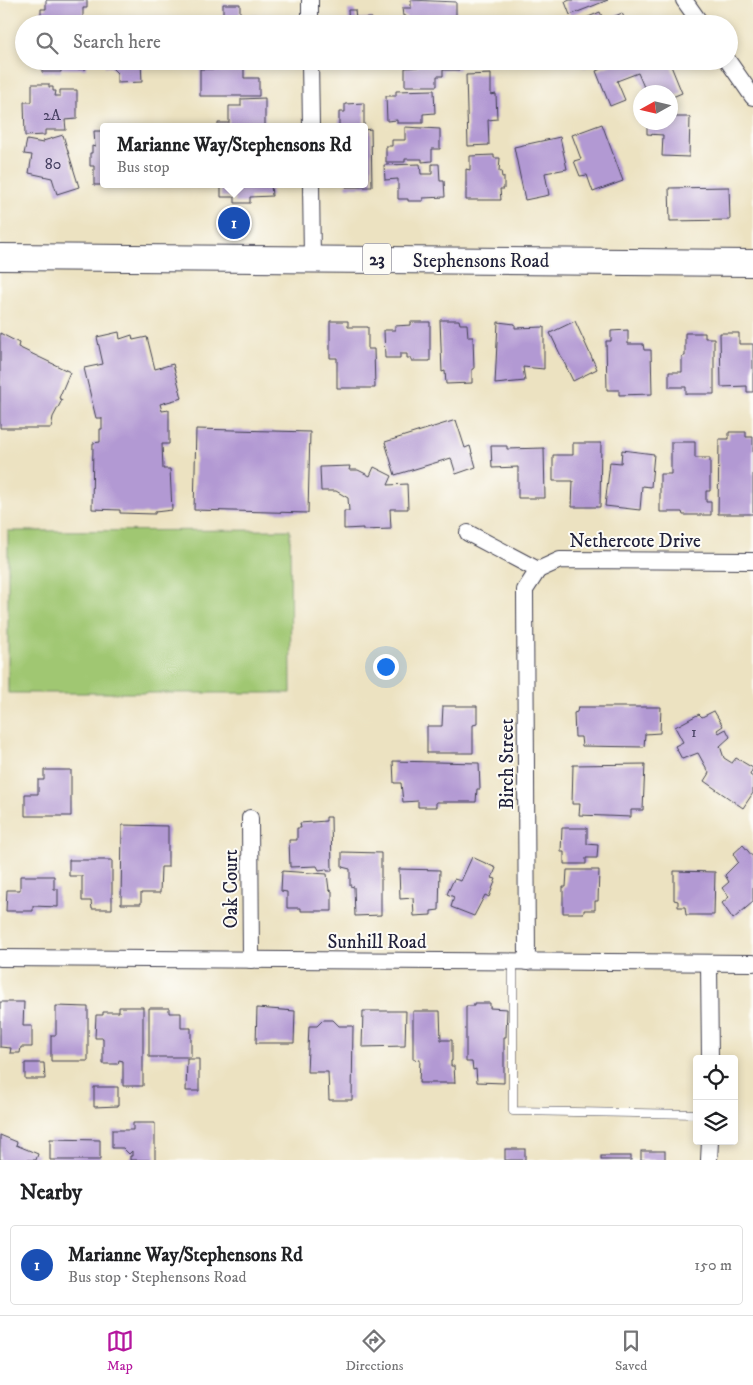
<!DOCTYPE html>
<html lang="en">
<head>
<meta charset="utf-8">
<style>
	:root { --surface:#fff; --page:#f6f6f6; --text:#202124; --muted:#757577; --line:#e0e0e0; --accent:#b5179e }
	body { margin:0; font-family:"IM FELL DW Pica",serif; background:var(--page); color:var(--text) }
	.controls { position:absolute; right:15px; bottom:15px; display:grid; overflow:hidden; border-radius:5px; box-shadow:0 2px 8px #0003 }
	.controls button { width:45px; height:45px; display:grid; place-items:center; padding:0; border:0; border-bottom:1px solid var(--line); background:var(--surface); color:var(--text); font:25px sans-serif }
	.compass { position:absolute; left:633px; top:85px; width:45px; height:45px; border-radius:50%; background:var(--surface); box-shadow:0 2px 8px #0003; rotate:262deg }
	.you { position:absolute; left:385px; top:666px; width:18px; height:18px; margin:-12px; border:4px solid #fff; border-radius:50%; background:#1a73e8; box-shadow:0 0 0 8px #1a73e833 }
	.badge { display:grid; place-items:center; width:32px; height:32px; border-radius:50%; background:var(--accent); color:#fff; font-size:16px; font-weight:700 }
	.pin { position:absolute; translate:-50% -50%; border:2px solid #fff; box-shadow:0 1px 5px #0006 }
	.popup { position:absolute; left:100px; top:123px; width:268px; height:65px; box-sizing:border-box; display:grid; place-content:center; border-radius:5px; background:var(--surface); filter:drop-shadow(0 1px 4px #0005); font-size:16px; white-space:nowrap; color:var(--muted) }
	.popup b { font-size:19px; color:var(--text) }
	.popup::after { content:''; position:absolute; left:50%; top:100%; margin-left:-10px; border:10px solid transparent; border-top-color:var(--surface) }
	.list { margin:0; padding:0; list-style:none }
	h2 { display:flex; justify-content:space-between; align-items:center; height:65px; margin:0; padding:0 20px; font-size:21px }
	h2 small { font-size:16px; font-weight:400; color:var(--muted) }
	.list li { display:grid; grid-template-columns:32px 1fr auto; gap:15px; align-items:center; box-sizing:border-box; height:80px; margin:0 10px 10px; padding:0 10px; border:1px solid var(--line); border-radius:5px }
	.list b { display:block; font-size:19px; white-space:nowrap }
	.list p { margin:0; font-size:16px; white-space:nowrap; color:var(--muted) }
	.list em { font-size:16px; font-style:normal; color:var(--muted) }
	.icon { flex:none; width:28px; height:28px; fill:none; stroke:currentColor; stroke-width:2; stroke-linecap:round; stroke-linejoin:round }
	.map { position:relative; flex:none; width:753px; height:1160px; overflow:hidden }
	.search { position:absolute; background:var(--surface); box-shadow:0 2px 8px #0003; left:15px; right:15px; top:15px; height:55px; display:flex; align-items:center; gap:12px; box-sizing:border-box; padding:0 18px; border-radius:28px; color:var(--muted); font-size:19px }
	.sheet { height:155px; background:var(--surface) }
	nav { display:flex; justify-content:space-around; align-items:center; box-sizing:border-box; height:70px; border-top:1px solid var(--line); background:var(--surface); font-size:14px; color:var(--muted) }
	nav a { display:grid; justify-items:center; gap:2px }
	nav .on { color:var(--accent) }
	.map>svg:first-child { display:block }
	.green { fill:#a0c772; stroke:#617456 }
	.building { fill:#b299d3 }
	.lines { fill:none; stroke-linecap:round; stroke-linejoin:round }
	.lane-casing { stroke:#403f4f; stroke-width:9 }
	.street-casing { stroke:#403f4f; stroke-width:18 }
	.primary-casing { stroke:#403f4f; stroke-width:28 }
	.lane { stroke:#fff; stroke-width:8 }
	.street { stroke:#fff; stroke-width:16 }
	.primary { stroke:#fff; stroke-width:26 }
	.labels { text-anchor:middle; stroke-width:4; stroke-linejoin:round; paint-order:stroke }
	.number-label { font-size:16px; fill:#464061 }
	.shield { fill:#fdfcf7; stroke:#646373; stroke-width:1 }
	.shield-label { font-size:18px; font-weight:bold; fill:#22223b }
	.street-label { font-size:19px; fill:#22223b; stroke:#fdfcf7 }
</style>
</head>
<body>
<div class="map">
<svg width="753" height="1160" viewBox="0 0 753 1160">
	<rect width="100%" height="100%" fill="#fdfcf7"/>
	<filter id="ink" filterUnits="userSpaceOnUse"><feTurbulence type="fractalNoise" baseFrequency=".02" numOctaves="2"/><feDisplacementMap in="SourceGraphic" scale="10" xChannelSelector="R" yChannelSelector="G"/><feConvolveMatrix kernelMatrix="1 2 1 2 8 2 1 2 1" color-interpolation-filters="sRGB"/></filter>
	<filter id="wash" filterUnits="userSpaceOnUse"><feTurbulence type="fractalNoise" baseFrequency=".0096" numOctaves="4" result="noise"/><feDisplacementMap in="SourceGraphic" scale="20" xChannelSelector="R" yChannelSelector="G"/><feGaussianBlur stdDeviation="1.12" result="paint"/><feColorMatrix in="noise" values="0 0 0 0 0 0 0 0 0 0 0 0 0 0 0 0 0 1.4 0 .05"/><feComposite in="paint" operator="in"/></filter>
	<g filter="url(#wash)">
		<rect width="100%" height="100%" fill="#ece2c1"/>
		<!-- green -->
		<path class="green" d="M290,530L291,693H8V531Z"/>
		<g id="blocks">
			<!-- building -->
			<g class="building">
				<path d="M46,0H87V8H83V23H44V19H41V9H46Z"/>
				<path d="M411,0L456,2V24H406V16H403L402,8H411Z"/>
				<path d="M570,0H608L570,15L565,2Z"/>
				<path d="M223,4H240V15H258V24H223Z"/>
				<path d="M348,10H355L356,19L372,18V24H349Z"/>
				<path d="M600,12L604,21L622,13L627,24H572Z"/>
				<path d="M42,61H86V69H61V72H42Z"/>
				<path d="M105,61H141L142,82L117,83V73L111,67H105Z"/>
				<path d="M219,61H244V78H259V96H200V69H219Z"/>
				<path d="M354,61H378V68L354,69Z"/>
				<path d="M417,61H459V70H443V76H437V86H405V68L418,67Z"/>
				<path d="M581,61H600L584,68Z"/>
				<path d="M620,61H669L682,93L670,98V92H646L638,73L617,81L625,100L610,106L596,71Z"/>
				<path d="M491,74V95L496,94L497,119L488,120L489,145L468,146L466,75Z"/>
				<path d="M32,84H49V87H53V91H56L55,96H60V90H77V119L65,120L66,130H45V135L25,136L24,102H32Z"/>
				<path d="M434,90L435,113L423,114V123H397V120L387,121L386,96H396V91Z"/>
				<path d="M265,98V127H218V123H229V106H241V99Z"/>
				<path d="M364,103V127H339V112H345V104Z"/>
				<path d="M670,117H690L689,157L662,156L663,135L647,134V122H670Z"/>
				<path d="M602,124L623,181L593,192L587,175L580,176L574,161L581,159L572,135Z"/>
				<path d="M405,127L440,129V149H432V161L422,162V159H405V162H386V146H392V140H405Z"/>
				<path d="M371,129L372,187H346V184H364V130Z"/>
				<path d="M94,131H104V185H94V166H90V153H92V146L95,147Z"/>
				<path d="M63,135L79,187L57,194L52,178L29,173L32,155L24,154L27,140L43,143V141Z"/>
				<path d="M560,137L567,169L545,173L549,195L525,200L514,147Z"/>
				<path d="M494,155V158H500L499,171H501L502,177H504V189H500L501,200H466V169L470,170V156Z"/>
				<path d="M420,164L421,174H432V164H439L440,181H444L445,197L423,198V201H408V199H398V179L385,180L384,165Z"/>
				<path d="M221,184H271L272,196L250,197V203H235V197H221Z"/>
				<path d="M729,187L730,220L670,221L669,188Z"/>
				<path d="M440,320H459L460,324H467L468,337H473L474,369H472V383L446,384L445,371L442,372Z"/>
				<path d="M330,321H348V327H368V349H374L375,388H337V358H330Z"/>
				<path d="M575,321L597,369L573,381L550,333Z"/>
				<path d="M411,322H430V361H411V358H407V354H400V358H385L384,330H395V326L411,325Z"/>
				<path d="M498,322L515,324V328L544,327V369L523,367L525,381L495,384Z"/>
				<path d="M628,330V344H643L644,350H651L652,394L619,395V390H607L606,341H611V331Z"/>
				<path d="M119,332L120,339L132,335L133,340L147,337L155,369L173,364L182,398L160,404L162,411L169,410V444H162L163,469H170L172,510L155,512V514L120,513V510L92,509L93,443L100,442V429H102V418H96L84,368L103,364L97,337Z"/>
				<path d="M0,333L19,343L18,347L70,372L59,398L62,400L53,417L51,428H0Z"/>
				<path d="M685,333H705V338H714V394H686V387H669V372H682V356H685Z"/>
				<path d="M720,333H739V344H753V392H747V386L721,387Z"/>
				<path d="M456,420L465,448L470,446L476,467L456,474L451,458L395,475L385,442Z"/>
				<path d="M196,429L310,432L308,513L194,510Z"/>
				<path d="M729,432H746V437H753V514H718L719,439H729Z"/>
				<path d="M671,442H695V458H710V491H706V502H711V515H683L682,512H660V474H671Z"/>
				<path d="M573,443H601L600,507H572L573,481H553V455H573Z"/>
				<path d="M491,446H507V449L544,448L545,498H518V467L492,468Z"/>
				<path d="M622,450L654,454L651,487L642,486L640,510L605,506L610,462L621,463Z"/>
				<path d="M350,466L349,470H358L370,476L374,467L392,476L388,485L407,484L408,509H390L391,529L363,530V528L344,529V511H349L348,498L336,491H321L320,467Z"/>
				<path d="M443,706H477V724L473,725V753H427V726H442Z"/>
				<path d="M578,707H661L660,733L645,734L644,747L582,746L581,737H575L574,713L577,712Z"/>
				<path d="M714,711L723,726L717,730L719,733L726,729L730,737L720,746L724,758L732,763L736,758L753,768L750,775L753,777V793L743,808L704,781L709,773L698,753L682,759L675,746L683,742L675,727L699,714L702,717Z"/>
				<path d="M393,761L479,763L480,789H477L476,802H436V807H418V801L403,802L401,783H394Z"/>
				<path d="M645,764L643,810H631V817L579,815L580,804H572L573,765Z"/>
				<path d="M44,770H71V816H25V794H38V780H44Z"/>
				<path d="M326,817H331L332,871H327V869L319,870L317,866L290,867L289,840H297V828H301L300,823L326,821Z"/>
				<path d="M122,825L168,826V867H161L160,893H141V904H121Z"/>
				<path d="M562,828H587V844L598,845L597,858H586V864H564V852H561Z"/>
				<path d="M743,845L753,857V902L733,919L722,903L729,897L722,888L729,882L725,875L738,862L733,854Z"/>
				<path d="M342,852L381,853V915L355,916L354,887L350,886V869L342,867Z"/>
				<path d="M472,857L496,868L492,878L496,879L489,897L485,895L474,916L451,907L454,897L447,894L454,879L461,881Z"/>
				<path d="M69,860H112V909H92L91,901H82V876H69Z"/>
				<path d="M399,869L440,870L439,910L431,911V915L414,916L413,898L400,899Z"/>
				<path d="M567,870H599L598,901H595V910H584V913H563V887H566Z"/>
				<path d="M282,871L327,874L329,890L332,891V911H301V908H287V892L281,891Z"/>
				<path d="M674,871L715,872L714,915H686L685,907H678V901L674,900Z"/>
				<path d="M20,876H54V889H58V907L33,906V911H6L7,890H20Z"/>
				<path d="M0,1002H24L23,1026H32V1047H21L20,1053H10L11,1048L0,1047Z"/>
				<path d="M474,1003H490V1008L507,1009L506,1037H504V1083L477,1082L476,1069L473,1070L472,1062H466V1006H474Z"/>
				<path d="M56,1006L88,1007V1061H51V1035H56Z"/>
				<path d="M119,1007H143V1086H123V1061L119,1060L118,1064H103V1038H95L96,1015H103V1012H119Z"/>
				<path d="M149,1008H169V1013H181V1028H191V1057H149Z"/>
				<path d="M257,1008L295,1011L294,1043H256Z"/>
				<path d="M363,1011H406L405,1046L362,1047Z"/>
				<path d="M413,1011H440L441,1040H452V1061H451V1066H454L455,1083H419L420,1060L413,1059Z"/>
				<path d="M323,1020H333L339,1026H353L352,1100H329L328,1072H307L309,1026H317Z"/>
				<path d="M187,1059H199V1091H186Z"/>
				<path d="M25,1063H44L45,1079H25Z"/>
				<path d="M94,1087H118V1106L94,1107Z"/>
				<path d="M133,1123H155V1160H130V1156H132V1151L129,1154L123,1148H112V1130H133Z"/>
				<path d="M0,1135L17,1142L16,1145L38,1154L36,1160H0Z"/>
				<path d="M50,1139L100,1140V1160H50Z"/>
				<rect x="505" y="1149" width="20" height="11"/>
				<rect x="641" y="1151" width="24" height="9"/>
				<rect x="601" y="1156" width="30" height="4"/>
			</g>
		</g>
	</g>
	<g filter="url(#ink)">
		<use href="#blocks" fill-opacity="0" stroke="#403f4f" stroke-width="1"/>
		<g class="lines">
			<defs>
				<path id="lane" d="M513,962V1111L697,1114"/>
				<g id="street">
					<path d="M310,0V24"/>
					<path d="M684,0L701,24"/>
					<path d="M310,61L311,127"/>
					<path d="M728,61L753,97"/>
					<path d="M311,184L312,259"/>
					<path d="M468,533L538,570"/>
					<path d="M538,570L560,560L753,561"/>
					<path d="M250,818L251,960"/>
					<path d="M0,958L753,963"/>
					<path d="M527,962L525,590L538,570"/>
					<path d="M709,963L710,1059"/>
					<path d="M709,1160L710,1141"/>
				</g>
				<path id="primary" d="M0,257L753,263"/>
			</defs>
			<!-- lane casing -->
			<use href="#lane" class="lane-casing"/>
			<!-- street casing -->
			<use href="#street" class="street-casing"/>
			<!-- primary casing -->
			<use href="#primary" class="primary-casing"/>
			<!-- lane -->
			<use href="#lane" class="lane"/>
			<!-- street -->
			<use href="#street" class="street"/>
			<!-- primary -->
			<use href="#primary" class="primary"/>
		</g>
	</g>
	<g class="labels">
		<!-- number labels -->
		<g class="number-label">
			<text x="52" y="120">2A</text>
			<text x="53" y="169">80</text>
			<text x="694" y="737">1</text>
		</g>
		<!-- shield labels -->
		<rect class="shield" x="363" y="243.5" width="28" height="31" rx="4"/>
		<g class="shield-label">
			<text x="377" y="265">23</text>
		</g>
		<!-- street labels -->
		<g class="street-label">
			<text x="481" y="267">Stephensons Road</text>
			<text x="635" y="547">Nethercote Drive</text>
			<text transform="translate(506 764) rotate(-90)" y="7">Birch Street</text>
			<text transform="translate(230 889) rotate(-90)" y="7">Oak Court</text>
			<text x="377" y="948">Sunhill Road</text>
		</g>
	</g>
</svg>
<div class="controls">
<button><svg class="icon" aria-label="locate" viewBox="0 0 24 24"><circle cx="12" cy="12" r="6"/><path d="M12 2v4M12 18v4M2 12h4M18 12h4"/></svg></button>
<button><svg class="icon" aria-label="layers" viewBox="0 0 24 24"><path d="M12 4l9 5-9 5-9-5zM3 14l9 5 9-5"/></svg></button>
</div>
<svg class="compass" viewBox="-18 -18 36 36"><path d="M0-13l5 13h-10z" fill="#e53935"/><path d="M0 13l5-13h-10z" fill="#757577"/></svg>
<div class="you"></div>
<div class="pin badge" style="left:234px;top:223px;background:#1a4fb4">1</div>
<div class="popup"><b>Marianne Way/Stephensons Rd</b>Bus stop</div>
<div class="search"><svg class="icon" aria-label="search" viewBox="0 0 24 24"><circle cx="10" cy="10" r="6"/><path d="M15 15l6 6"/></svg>Search here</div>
</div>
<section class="sheet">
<h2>Nearby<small></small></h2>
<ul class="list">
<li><span class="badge" style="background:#1a4fb4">1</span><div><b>Marianne Way/Stephensons Rd</b><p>Bus stop · Stephensons Road</p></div><em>150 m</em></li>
</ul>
</section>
<nav>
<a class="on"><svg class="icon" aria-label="map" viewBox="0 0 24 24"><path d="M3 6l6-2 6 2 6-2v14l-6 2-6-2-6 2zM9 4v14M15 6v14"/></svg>Map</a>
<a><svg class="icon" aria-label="directions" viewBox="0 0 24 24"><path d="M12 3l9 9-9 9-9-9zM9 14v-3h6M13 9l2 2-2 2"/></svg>Directions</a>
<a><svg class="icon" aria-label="saved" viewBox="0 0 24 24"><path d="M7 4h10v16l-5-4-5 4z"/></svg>Saved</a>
</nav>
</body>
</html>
